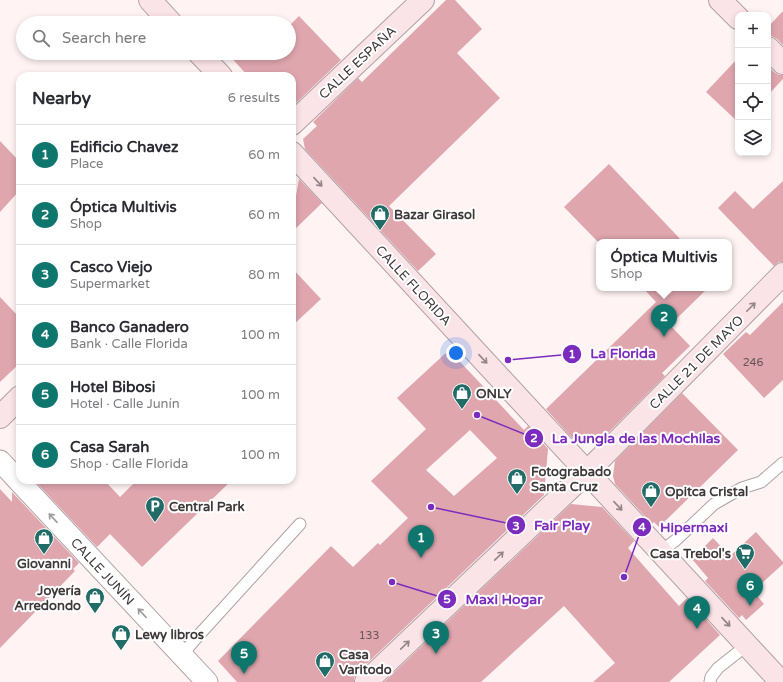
<!DOCTYPE html>
<html lang="en">
<head>
<meta charset="utf-8">
<style>
	:root { --surface:#fff; --page:#f7f7f7; --text:#2b2b33; --muted:#7c7c81; --line:#e1e1e2; --accent:#0f766e }
	body { margin:0; font-family:"Varela Round",sans-serif; background:var(--page); color:var(--text) }
	.controls { position:absolute; right:12px; top:12px; display:grid; overflow:hidden; border-radius:8px; box-shadow:0 2px 6px #0003 }
	.controls button { width:36px; height:36px; display:grid; place-items:center; padding:0; border:0; border-bottom:1px solid var(--line); background:var(--surface); color:var(--text); font:20px sans-serif }
	.you { position:absolute; left:456px; top:353px; width:14px; height:14px; margin:-10px; border:3px solid #fff; border-radius:50%; background:#1a73e8; box-shadow:0 0 0 6px #1a73e833 }
	.badge { display:grid; place-items:center; width:26px; height:26px; border-radius:50%; background:var(--accent); color:#fff; font-size:13px; font-weight:700 }
	.pin { position:absolute; translate:-50% -33px; filter:drop-shadow(0 1px 2px #0008) }
	.pin::after { content:''; position:absolute; top:21px; width:14px; height:12px; background:inherit; clip-path:polygon(0 0,100% 0,50% 100%) }
	.popup { position:absolute; left:596px; top:239px; width:136px; height:52px; box-sizing:border-box; display:grid; place-content:center; border-radius:8px; background:var(--surface); filter:drop-shadow(0 1px 3px #0005); font-size:13px; white-space:nowrap; color:var(--muted) }
	.popup b { font-size:15px; color:var(--text) }
	.popup::after { content:''; position:absolute; left:50%; top:100%; margin-left:-8px; border:8px solid transparent; border-top-color:var(--surface) }
	.list { margin:0; padding:0; list-style:none }
	h2 { display:flex; justify-content:space-between; align-items:center; height:52px; margin:0; padding:0 16px; font-size:17px }
	h2 small { font-size:13px; font-weight:400; color:var(--muted) }
	.list li { display:grid; grid-template-columns:26px 1fr auto; gap:12px; align-items:center; box-sizing:border-box; height:60px; padding:0 16px; border-top:1px solid var(--line) }
	.list b { display:block; font-size:15px; white-space:nowrap }
	.list p { margin:0; font-size:13px; white-space:nowrap; color:var(--muted) }
	.list em { font-size:13px; font-style:normal; color:var(--muted) }
	.icon { flex:none; width:22px; height:22px; fill:none; stroke:currentColor; stroke-width:2; stroke-linecap:round; stroke-linejoin:round }
	.map { position:relative; flex:none; width:783px; height:682px; overflow:hidden }
	.search { position:absolute; background:var(--surface); box-shadow:0 2px 6px #0003; left:16px; top:16px; width:280px; height:44px; display:flex; align-items:center; gap:10px; box-sizing:border-box; padding:0 14px; border-radius:22px; color:var(--muted); font-size:15px }
	.panel { position:absolute; background:var(--surface); box-shadow:0 2px 6px #0003; left:16px; top:72px; width:280px; height:412px; border-radius:12px }
	.map>svg:first-child { display:block }
	.building { fill:#dfa6ae; fill-rule:evenodd }
	.lines { fill:none; stroke-linecap:round; stroke-linejoin:round }
	.lane-casing { stroke:#afa1a3; stroke-width:13 }
	.street-casing { stroke:#afa1a3; stroke-width:23 }
	.secondary-casing { stroke:#afa1a3; stroke-width:24 }
	.lane { stroke:#fff; stroke-width:11 }
	.street { stroke:#fff; stroke-width:21 }
	.secondary { stroke:#fbe4e8; stroke-width:22 }
	.oneway { stroke:#938588 }
	.oneway2 { stroke:#9e9c9c }
	.labels { text-anchor:middle; stroke-width:4; stroke-linejoin:round; paint-order:stroke }
	.number-label { font-size:11px; fill:#665456 }
	.street-label { font-size:13px; fill:#3e3839; stroke:#fff }
	.poi-label { font-size:13px; font-weight:bold; fill:#3e3839; stroke:#fff; text-anchor:start }
	.leader { fill:none; stroke:#7b2cbf; stroke-width:1.5 }
	.callout-dot { fill:#7b2cbf; stroke:#fff; stroke-width:1.5 }
	.mark-label { font-size:12px; text-anchor:middle; font-weight:bold; fill:#fff }
	.callout-label { font-size:14px; text-anchor:middle; font-weight:bold; fill:#7b2cbf; stroke:#fff; stroke-width:4; stroke-linejoin:round; paint-order:stroke }
</style>
</head>
<body>
<div class="map">
<svg width="783" height="682" viewBox="0 0 783 682">
	<rect width="100%" height="100%" fill="#fff3f4"/>
	<!-- building -->
	<g class="building">
		<path d="M446,0H455L482,29L457,53L500,98L389,206L436,254L418,271L305,149L303,139L317,126L313,122L358,78L362,82Z"/>
		<path d="M783,11V45L777,39L772,36H768V27Z"/>
		<path d="M299,16L341,60L296,103L292,99V76H248L227,53H289V26Z"/>
		<path d="M738,58V122L706,92Z"/>
		<path d="M768,66L774,72L779,75H783V79L768,95Z"/>
		<path d="M0,141L20,162V190L0,212Z"/>
		<path d="M609,164L683,242H598L564,207Z"/>
		<path d="M299,179L322,203L292,232V218Z"/>
		<path d="M783,181V262H779L774,266L718,208L735,191L753,209Z"/>
		<path d="M292,268L321,299L292,326Z"/>
		<path d="M643,288H708L670,325L690,346L662,373L665,376L600,441L572,438L546,409L656,302Z"/>
		<path d="M0,297L20,318V363L0,382Z"/>
		<path d="M783,302V380L764,398L723,354L746,332L750,335Z"/>
		<path d="M449,350L524,430L528,426L548,449L544,495L357,673L354,678V682H237L218,661L331,546L353,567L378,543L380,545L408,518L371,481L426,429L397,398ZM470,430L497,458L454,496L426,470Z"/>
		<path d="M682,393L738,450L659,527L654,522L652,524L615,484L613,476L615,461Z"/>
		<path d="M34,480H104L120,497L137,480H232L142,567L110,534L97,547Z"/>
		<path d="M0,489L12,502V492L79,563L73,569L75,571L0,648Z"/>
		<path d="M571,504L602,507L634,541L628,548L679,606L687,598L720,635L669,682H593L615,663L564,606L481,682H384Z"/>
		<path d="M756,532L783,562V564L753,591L764,604L746,620L742,615L739,618L705,581L708,578L692,559L713,538L730,556Z"/>
	</g>
	<g class="lines">
		<defs>
			<g id="lane">
				<path d="M660,552L676,540L714,504L742,488L761,482L783,463"/>
				<path d="M182,655L198,636L300,524"/>
				<path d="M710,682L711,677L718,668L747,645"/>
			</g>
			<path id="street" d="M0,461L207,682"/>
			<g id="secondary">
				<path d="M150,0L171,23"/>
				<path d="M720,0L738,18"/>
				<path d="M768,48L783,63"/>
				<path d="M199,53L221,76"/>
				<path d="M292,124L423,0"/>
				<path d="M292,153L781,682"/>
				<path d="M0,417L20,397"/>
				<path d="M366,682L587,472L783,274"/>
			</g>
		</defs>
		<!-- lane casing -->
		<use href="#lane" class="lane-casing"/>
		<!-- street casing -->
		<use href="#street" class="street-casing"/>
		<!-- secondary casing -->
		<use href="#secondary" class="secondary-casing"/>
		<!-- lane -->
		<use href="#lane" class="lane"/>
		<!-- street -->
		<use href="#street" class="street"/>
		<!-- secondary -->
		<use href="#secondary" class="secondary"/>
	</g>
	<!-- one-way arrows -->
	<defs><path id="oneway-shaft" d="M-6 0H5M1.5-3L5.5 0L1.5 3" fill="none" stroke-width="1.6" stroke-linecap="round" stroke-linejoin="round"/></defs>
	<g class="oneway">
		<use href="#oneway-shaft" transform="translate(318 182) rotate(47)"/>
		<use href="#oneway-shaft" transform="translate(751 307) rotate(-45)"/>
		<use href="#oneway-shaft" transform="translate(483 359) rotate(47)"/>
		<use href="#oneway-shaft" transform="translate(618 506) rotate(47)"/>
		<use href="#oneway-shaft" transform="translate(499 556) rotate(-44)"/>
		<use href="#oneway-shaft" transform="translate(726 622) rotate(47)"/>
		<use href="#oneway-shaft" transform="translate(405 645) rotate(-44)"/>
	</g>
	<g class="oneway2">
		<use href="#oneway-shaft" transform="translate(53 518) rotate(-133)"/>
		<use href="#oneway-shaft" transform="translate(142 613) rotate(-133)"/>
	</g>
	<!-- icons -->
	<defs>
		<symbol id="shop-pin" viewBox="-11 -11 22 30"><path d="M0 17L-7.5 6A9.5 9.5 0 1 1 7.5 6Z" fill="#216c67" stroke="#fff"/><path d="M-5-2.5h2.3a2.7 3.5 0 0 1 5.4 0H5L5.5 6h-11ZM-1.5-2.5h3a1.5 2.3 0 0 0-3 0Z" fill="#fff"/></symbol>
		<symbol id="parking-pin" viewBox="-11 -11 22 30"><path d="M0 17L-7.5 6A9.5 9.5 0 1 1 7.5 6Z" fill="#216c67" stroke="#fff"/><path d="M-3.5-5.5H1a3.5 3.5 0 0 1 0 7H-1V5.5H-3.5ZM-1-3.4V-.6H.8a1.4 1.4 0 0 0 0-2.8Z" fill="#fff"/></symbol>
		<symbol id="supermarket-pin" viewBox="-11 -11 22 30"><path d="M0 17L-7.5 6A9.5 9.5 0 1 1 7.5 6Z" fill="#216c67" stroke="#fff"/><path d="M-6-5.5h2.5l.6 2H6L4.5 2H-2.5L-4.4-4H-6ZM-1.5 3.2a1.3 1.3 0 1 0 .1 0ZM3 3.2a1.3 1.3 0 1 0 .1 0Z" fill="#fff"/></symbol>
	</defs>
	<g fill-rule="evenodd">
		<use href="#shop-pin" x="369" y="203" width="22" height="30"/>
		<use href="#shop-pin" x="451" y="382" width="22" height="30"/>
		<use href="#shop-pin" x="506" y="467" width="22" height="30"/>
		<use href="#shop-pin" x="640" y="480" width="22" height="30"/>
		<use href="#parking-pin" x="144" y="495" width="22" height="30"/>
		<use href="#shop-pin" x="33" y="527" width="22" height="30"/>
		<use href="#supermarket-pin" x="734" y="542" width="22" height="30"/>
		<use href="#shop-pin" x="84" y="586" width="22" height="30"/>
		<use href="#shop-pin" x="110" y="623" width="22" height="30"/>
		<use href="#shop-pin" x="314" y="650" width="22" height="30"/>
	</g>
	<g class="labels">
		<!-- number labels -->
		<g class="number-label">
			<text x="753" y="366">246</text>
			<text x="369" y="639">133</text>
		</g>
		<!-- street labels -->
		<g class="street-label">
			<text transform="translate(357 62) rotate(-43)" y="5">CALLE ESPAÑA</text>
			<text transform="translate(414 285) rotate(47)" y="5">CALLE FLORIDA</text>
			<text transform="translate(696 362) rotate(-45)" y="5">CALLE 21 DE MAYO</text>
			<text transform="translate(103 571) rotate(47)" y="5">CALLE JUNÍN</text>
		</g>
		<!-- poi labels -->
		<g class="poi-label">
			<text x="394" y="219">Bazar Girasol</text>
			<text x="476" y="398">ONLY</text>
			<text x="531" y="476">Fotograbado<tspan x="531" dy="15">Santa Cruz</tspan></text>
			<text x="665" y="496">Opitca Cristal</text>
			<text x="169" y="511">Central Park</text>
			<text x="731" y="558" text-anchor="end">Casa Trebol's</text>
			<text x="44" y="568" text-anchor="middle">Giovanni</text>
			<text x="81" y="595" text-anchor="end">Joyería<tspan x="81" dy="15">Arredondo</tspan></text>
			<text x="135" y="639">Lewy libros</text>
			<text x="339" y="659">Casa<tspan x="339" dy="15">Varitodo</tspan></text>
		</g>
	</g>
	<!-- callouts -->
	<path class="leader" d="M508 360L572 354M477 415L534 438M431 507L516 525M624 577L642 527M392 582L447 599"/>
	<g class="callout-dot">
		<circle cx="508" cy="360" r="4"/>
		<circle cx="477" cy="415" r="4"/>
		<circle cx="431" cy="507" r="4"/>
		<circle cx="624" cy="577" r="4"/>
		<circle cx="392" cy="582" r="4"/>
		<circle cx="572" cy="354" r="10"/>
		<circle cx="534" cy="438" r="10"/>
		<circle cx="516" cy="525" r="10"/>
		<circle cx="642" cy="527" r="10"/>
		<circle cx="447" cy="599" r="10"/>
	</g>
	<g class="mark-label">
		<text x="572" y="358">1</text>
		<text x="534" y="442">2</text>
		<text x="516" y="530">3</text>
		<text x="642" y="531">4</text>
		<text x="447" y="603">5</text>
	</g>
	<g class="callout-label">
		<text x="623" y="358">La Florida</text>
		<text x="636" y="443">La Jungla de las Mochilas</text>
		<text x="562" y="530">Fair Play</text>
		<text x="694" y="532">Hipermaxi</text>
		<text x="504" y="604">Maxi Hogar</text>
	</g>
</svg>
<div class="controls">
<button>+</button>
<button>−</button>
<button><svg class="icon" aria-label="locate" viewBox="0 0 24 24"><circle cx="12" cy="12" r="6"/><path d="M12 2v4M12 18v4M2 12h4M18 12h4"/></svg></button>
<button><svg class="icon" aria-label="layers" viewBox="0 0 24 24"><path d="M12 4l9 5-9 5-9-5zM3 14l9 5 9-5"/></svg></button>
</div>
<div class="you"></div>
<div class="pin badge" style="left:421px;top:558px">1</div>
<div class="pin badge" style="left:664px;top:337px">2</div>
<div class="popup"><b>Óptica Multivis</b>Shop</div>
<div class="pin badge" style="left:436px;top:654px">3</div>
<div class="pin badge" style="left:697px;top:629px">4</div>
<div class="pin badge" style="left:244px;top:674px">5</div>
<div class="pin badge" style="left:750px;top:606px">6</div>
<div class="search"><svg class="icon" aria-label="search" viewBox="0 0 24 24"><circle cx="10" cy="10" r="6"/><path d="M15 15l6 6"/></svg>Search here</div>
<section class="panel">
<h2>Nearby<small>6 results</small></h2>
<ul class="list">
<li><span class="badge">1</span><div><b>Edificio Chavez</b><p>Place</p></div><em>60 m</em></li>
<li><span class="badge">2</span><div><b>Óptica Multivis</b><p>Shop</p></div><em>60 m</em></li>
<li><span class="badge">3</span><div><b>Casco Viejo</b><p>Supermarket</p></div><em>80 m</em></li>
<li><span class="badge">4</span><div><b>Banco Ganadero</b><p>Bank · Calle Florida</p></div><em>100 m</em></li>
<li><span class="badge">5</span><div><b>Hotel Bibosi</b><p>Hotel · Calle Junín</p></div><em>100 m</em></li>
<li><span class="badge">6</span><div><b>Casa Sarah</b><p>Shop · Calle Florida</p></div><em>100 m</em></li>
</ul>
</section>
</div>
</body>
</html>
